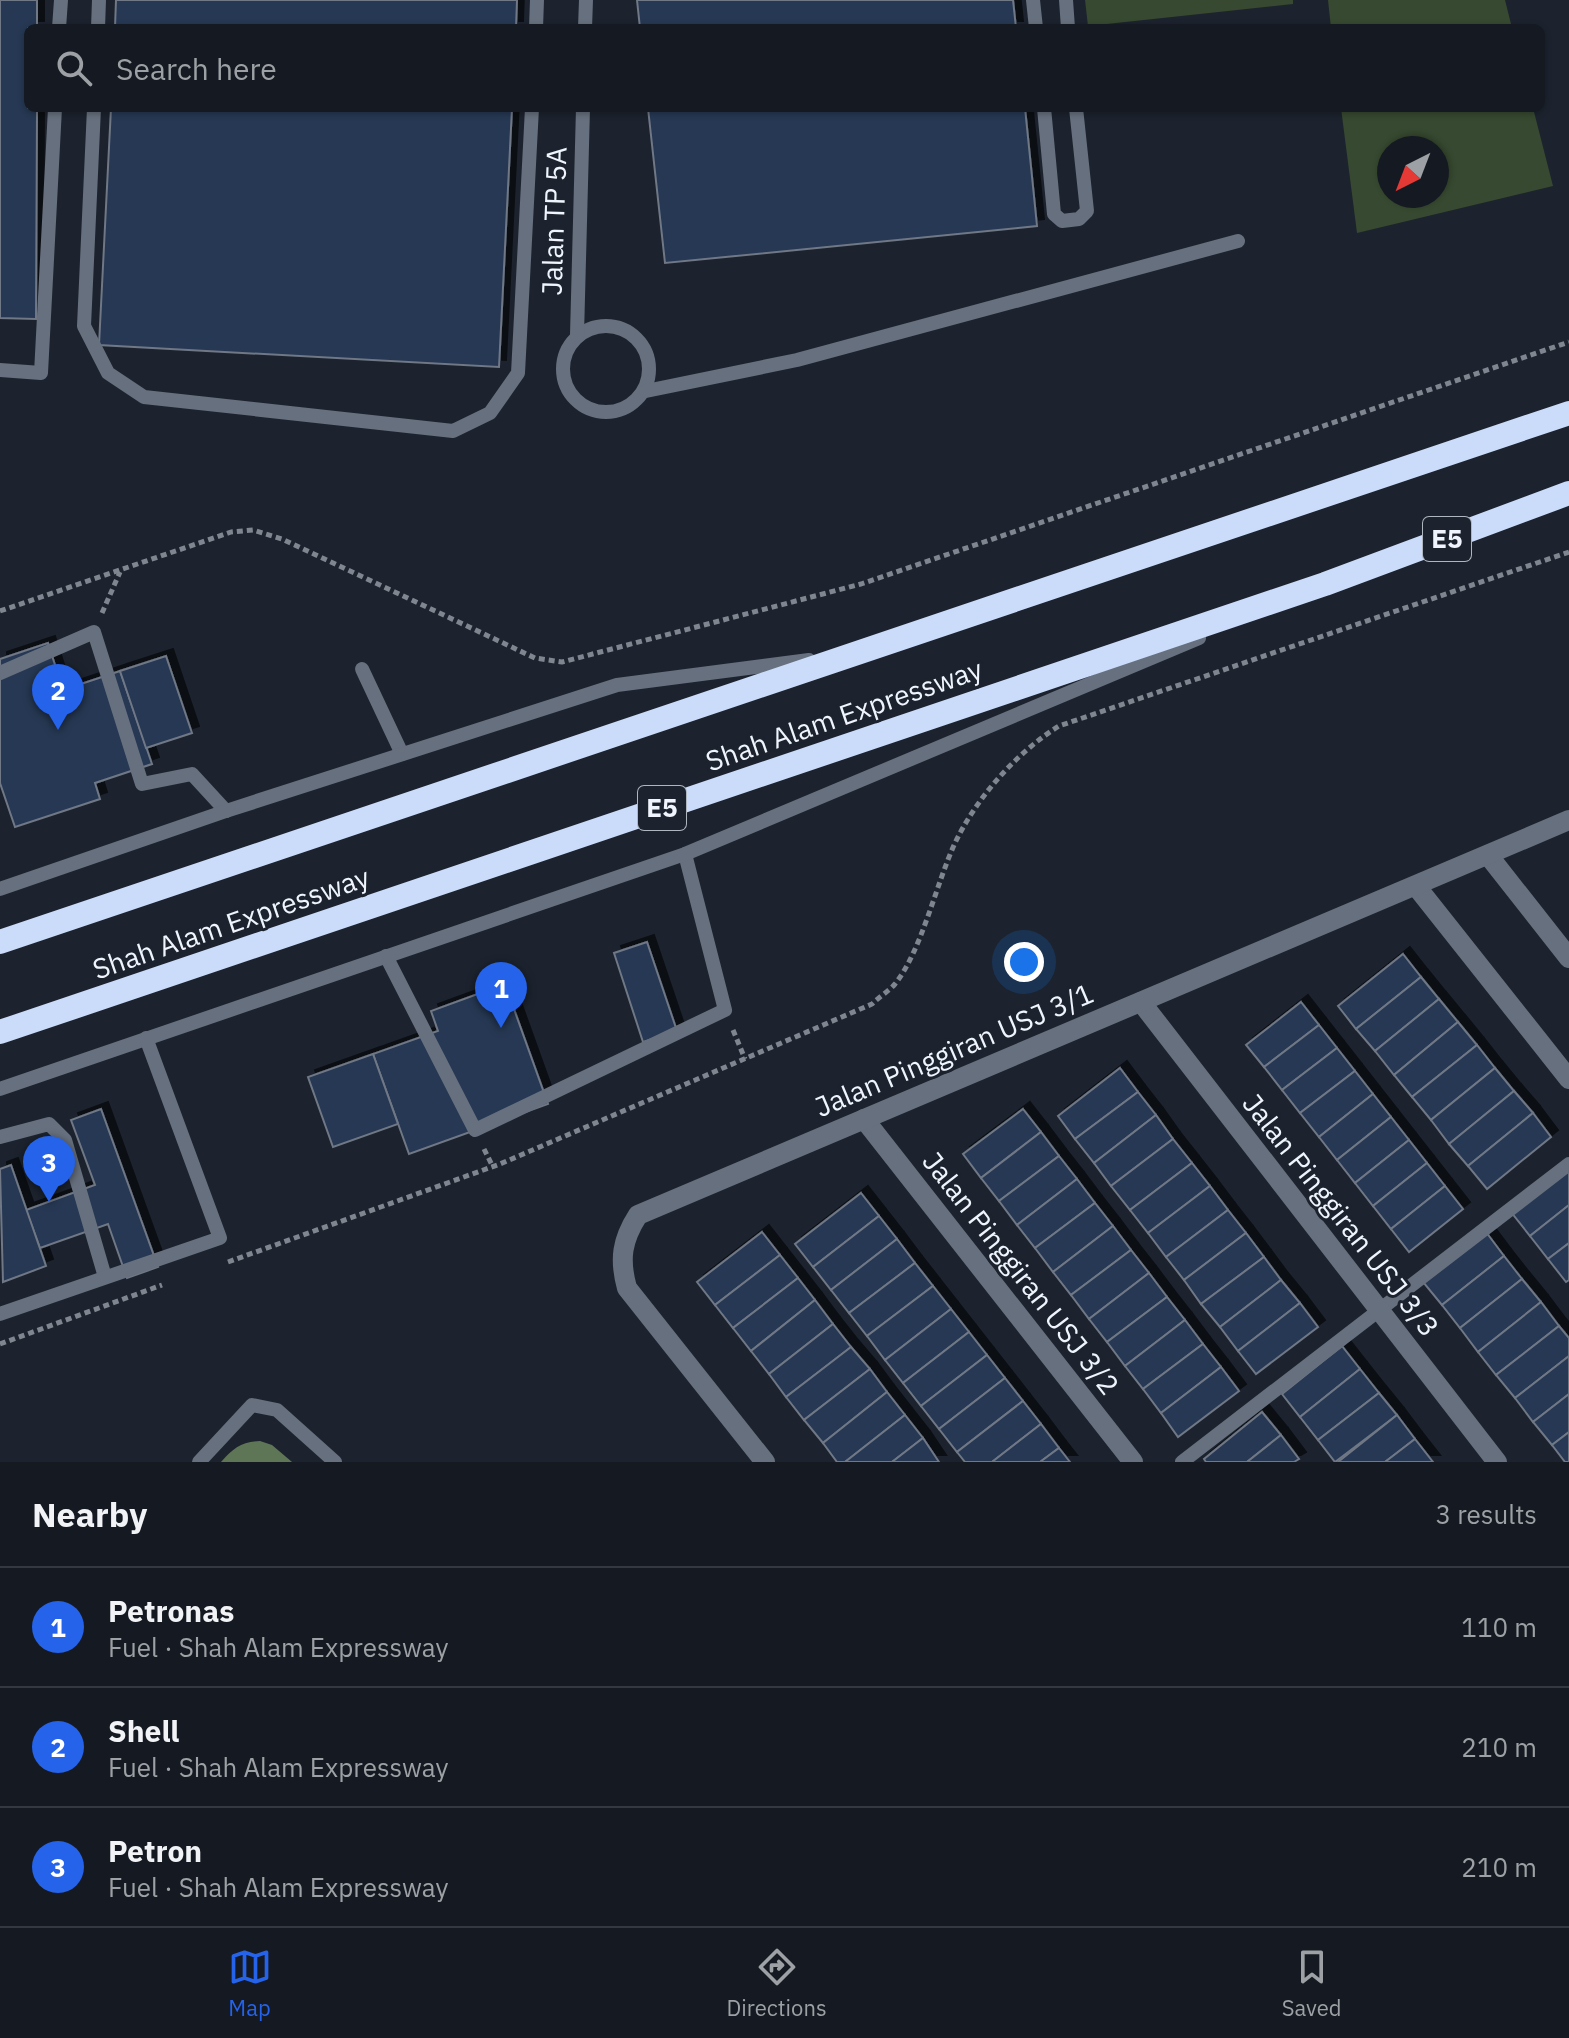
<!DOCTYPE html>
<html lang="en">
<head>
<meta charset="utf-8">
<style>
	:root { --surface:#151a22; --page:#1e232a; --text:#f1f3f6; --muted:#9da1a5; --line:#343840; --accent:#2563eb }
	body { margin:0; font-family:"IBM Plex Sans",sans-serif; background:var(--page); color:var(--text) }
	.compass { position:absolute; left:1377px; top:136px; width:72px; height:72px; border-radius:50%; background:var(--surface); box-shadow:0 2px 6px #0004; rotate:222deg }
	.you { position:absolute; left:1024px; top:962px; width:28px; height:28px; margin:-20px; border:6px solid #fff; border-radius:50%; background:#1a73e8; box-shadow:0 0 0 12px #1a73e833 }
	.badge { display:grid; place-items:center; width:52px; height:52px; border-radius:50%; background:var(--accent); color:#fff; font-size:26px; font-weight:700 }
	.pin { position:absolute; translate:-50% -66px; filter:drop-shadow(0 2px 4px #0008) }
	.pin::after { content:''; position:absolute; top:42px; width:28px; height:24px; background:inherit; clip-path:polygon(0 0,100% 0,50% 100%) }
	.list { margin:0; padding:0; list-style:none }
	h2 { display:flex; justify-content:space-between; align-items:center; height:104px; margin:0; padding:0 32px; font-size:34px }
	h2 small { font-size:26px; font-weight:400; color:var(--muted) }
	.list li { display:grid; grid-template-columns:52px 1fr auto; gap:24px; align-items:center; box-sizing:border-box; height:120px; padding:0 32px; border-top:2px solid var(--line) }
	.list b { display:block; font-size:30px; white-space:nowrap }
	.list p { margin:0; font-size:26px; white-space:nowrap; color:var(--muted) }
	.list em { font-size:26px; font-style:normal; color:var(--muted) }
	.icon { flex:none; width:44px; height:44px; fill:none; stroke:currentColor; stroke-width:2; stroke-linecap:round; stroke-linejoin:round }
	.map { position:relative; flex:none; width:1569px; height:1462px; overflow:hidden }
	.search { position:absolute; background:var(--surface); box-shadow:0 2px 6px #0004; left:24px; right:24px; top:24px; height:88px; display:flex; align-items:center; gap:20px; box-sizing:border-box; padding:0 28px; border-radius:12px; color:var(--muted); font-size:30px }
	.sheet { height:464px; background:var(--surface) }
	nav { display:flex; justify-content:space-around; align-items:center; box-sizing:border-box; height:112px; border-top:2px solid var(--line); background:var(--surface); font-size:22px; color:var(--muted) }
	nav a { display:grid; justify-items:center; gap:4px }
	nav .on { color:var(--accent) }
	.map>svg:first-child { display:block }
	.green { fill:#374930; fill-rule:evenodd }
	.water { fill:#5f7656 }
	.building { fill:#253753; stroke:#6f7785; stroke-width:2; filter:url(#shadow) }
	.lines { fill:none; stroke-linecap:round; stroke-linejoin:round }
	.path { stroke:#808690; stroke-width:5; stroke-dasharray:6 4; stroke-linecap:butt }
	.lane { stroke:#67707e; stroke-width:14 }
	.street { stroke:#67707e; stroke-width:20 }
	.highway { stroke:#cadcf9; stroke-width:24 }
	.labels { text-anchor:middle; stroke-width:6; stroke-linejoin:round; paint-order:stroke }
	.shield { fill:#1c232e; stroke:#b0b6bf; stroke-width:2 }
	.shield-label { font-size:26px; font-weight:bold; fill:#f0f5fd }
	.street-label { font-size:28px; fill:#f0f5fd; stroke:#1c232e }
</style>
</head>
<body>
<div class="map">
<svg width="1569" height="1462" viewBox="0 0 1569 1462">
	<defs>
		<filter id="shadow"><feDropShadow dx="7" dy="-7" stdDeviation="0" flood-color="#0009"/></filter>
	</defs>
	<rect width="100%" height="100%" fill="#1c232e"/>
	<!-- green -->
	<g class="green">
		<path d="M1085,0H1293V4L1088,26Z"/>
		<path d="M1328,0H1505L1512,28H1331Z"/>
		<path d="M1341,108H1533L1553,186L1357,233ZM1437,148V196H1389V148Z"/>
	</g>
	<!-- water -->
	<path class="water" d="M260,1441L272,1445L292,1462H221C233,1448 242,1442 260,1441Z"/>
	<!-- building -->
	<g class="building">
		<path d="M0,0H37V28H28V108H37L36,319L0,318Z"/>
		<path d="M116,0H517L516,28H115Z"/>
		<path d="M637,0H1013L1016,28H640Z"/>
		<path d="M111,108H512L499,367L99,345Z"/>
		<path d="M648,108H1025L1037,226L665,263Z"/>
		<path d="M48,643L63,690L120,671L152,764L95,783L100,799L15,827L0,783V659Z"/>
		<path d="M166,656L192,733L146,748L120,671Z"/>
		<path d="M647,942L677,1031L643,1042L614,953Z"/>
		<path d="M1403,954L1421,977L1356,1029L1338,1006Z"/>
		<path d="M1421,977L1439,999L1375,1051L1356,1029Z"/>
		<path d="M505,984L548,1104L409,1154L373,1054L438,1031L431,1011Z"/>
		<path d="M1439,999L1458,1022L1394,1075L1375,1051Z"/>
		<path d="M1301,1002L1319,1025L1264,1067L1246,1045Z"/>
		<path d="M1458,1022L1477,1045L1412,1097L1394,1075Z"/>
		<path d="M1319,1025L1337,1048L1282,1090L1264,1067Z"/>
		<path d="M1477,1045L1495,1068L1431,1120L1412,1097Z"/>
		<path d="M1337,1048L1355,1071L1300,1113L1282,1090Z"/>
		<path d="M373,1054L398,1124L333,1147L308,1077Z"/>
		<path d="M1120,1068L1138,1092L1075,1139L1058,1116Z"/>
		<path d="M1495,1068L1514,1091L1449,1144L1431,1120Z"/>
		<path d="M1355,1071L1373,1094L1319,1137L1300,1113Z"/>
		<path d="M1514,1091L1533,1113L1468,1166L1449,1144Z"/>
		<path d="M1138,1092L1156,1115L1094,1163L1075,1139Z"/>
		<path d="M1373,1094L1391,1117L1337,1160L1319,1137Z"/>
		<path d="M101,1109L158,1267L127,1278L108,1224L40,1248L26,1210L95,1185L71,1120Z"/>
		<path d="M1023,1109L1041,1132L981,1178L963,1154Z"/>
		<path d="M1533,1113L1551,1137L1487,1189L1468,1166Z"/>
		<path d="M1156,1115L1173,1139L1111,1186L1094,1163Z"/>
		<path d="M1391,1117L1409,1140L1355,1183L1337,1160Z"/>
		<path d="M1041,1132L1059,1156L999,1201L981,1178Z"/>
		<path d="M1173,1139L1192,1163L1130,1210L1111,1186Z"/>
		<path d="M1409,1140L1427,1163L1373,1206L1355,1183Z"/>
		<path d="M1059,1156L1077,1179L1017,1225L999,1201Z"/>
		<path d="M1192,1163L1210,1186L1148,1233L1130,1210Z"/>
		<path d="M1427,1163L1445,1186L1391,1229L1373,1206Z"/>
		<path d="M11,1165L46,1266L3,1282L0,1169Z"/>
		<path d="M1569,1167V1205L1530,1236L1511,1212Z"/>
		<path d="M1077,1179L1095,1203L1035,1248L1017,1225Z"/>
		<path d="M1210,1186L1228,1210L1166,1257L1148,1233Z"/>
		<path d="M1445,1186L1463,1209L1409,1252L1391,1229Z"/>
		<path d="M861,1193L879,1216L813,1267L795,1244Z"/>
		<path d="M1095,1203L1113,1226L1053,1272L1035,1248Z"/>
		<path d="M1569,1205V1243L1548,1259L1530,1236Z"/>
		<path d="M1228,1210L1246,1233L1184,1280L1166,1257Z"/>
		<path d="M879,1216L897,1239L831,1290L813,1267Z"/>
		<path d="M1113,1226L1131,1250L1071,1295L1053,1272Z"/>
		<path d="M762,1232L780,1255L715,1305L697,1282Z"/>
		<path d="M1486,1232L1504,1256L1442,1305L1423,1282Z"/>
		<path d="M1246,1233L1264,1257L1201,1304L1184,1280Z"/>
		<path d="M897,1239L915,1263L849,1313L831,1290Z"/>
		<path d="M1569,1243V1280L1566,1282L1548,1259Z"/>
		<path d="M1131,1250L1149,1273L1089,1319L1071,1295Z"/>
		<path d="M780,1255L798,1278L733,1328L715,1305Z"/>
		<path d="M1504,1256L1522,1279L1460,1328L1442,1305Z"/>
		<path d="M1264,1257L1281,1280L1220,1327L1201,1304Z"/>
		<path d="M915,1263L933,1286L867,1336L849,1313Z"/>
		<path d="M1149,1273L1167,1297L1107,1342L1089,1319Z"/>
		<path d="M798,1278L815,1300L751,1351L733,1328Z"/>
		<path d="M1522,1279L1541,1302L1478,1352L1460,1328Z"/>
		<path d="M1281,1280L1300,1303L1238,1351L1220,1327Z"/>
		<path d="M933,1286L951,1309L885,1360L867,1336Z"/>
		<path d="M1167,1297L1185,1320L1125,1366L1107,1342Z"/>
		<path d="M815,1300L833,1324L769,1374L751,1351Z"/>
		<path d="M1541,1302L1559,1326L1496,1375L1478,1352Z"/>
		<path d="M1300,1303L1318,1327L1256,1374L1238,1351Z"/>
		<path d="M951,1309L969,1332L903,1383L885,1360Z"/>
		<path d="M1185,1320L1203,1344L1143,1389L1125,1366Z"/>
		<path d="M833,1324L851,1347L786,1397L769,1374Z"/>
		<path d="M1559,1326L1569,1338V1356L1515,1398L1496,1375Z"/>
		<path d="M969,1332L987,1355L921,1406L903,1383Z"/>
		<path d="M1203,1344L1221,1367L1161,1413L1143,1389Z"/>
		<path d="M1342,1346L1360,1369L1300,1417L1282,1394Z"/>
		<path d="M851,1347L870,1369L804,1420L786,1397Z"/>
		<path d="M987,1355L1005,1378L939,1429L921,1406Z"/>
		<path d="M1569,1356V1394L1533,1422L1515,1398Z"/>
		<path d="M1221,1367L1239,1391L1178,1437L1161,1413Z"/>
		<path d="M870,1369L887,1392L823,1443L804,1420Z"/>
		<path d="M1360,1369L1379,1393L1318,1440L1300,1417Z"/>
		<path d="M1005,1378L1023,1401L957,1452L939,1429Z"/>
		<path d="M887,1392L905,1415L845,1462H837L823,1443Z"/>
		<path d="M1379,1393L1397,1415L1335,1462L1318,1440Z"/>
		<path d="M1569,1394V1432L1552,1445L1533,1422Z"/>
		<path d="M1023,1401L1041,1424L992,1462H965L957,1452Z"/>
		<path d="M1262,1412L1281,1435L1247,1462H1206L1204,1459Z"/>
		<path d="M905,1415L923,1438L892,1462H845Z"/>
		<path d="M1397,1415L1415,1439L1385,1462H1338Z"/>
		<path d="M1041,1424L1059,1448L1040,1462H992Z"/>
		<path d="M1569,1432V1462H1565L1552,1445Z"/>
		<path d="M1281,1435L1299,1459L1294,1462H1247Z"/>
		<path d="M923,1438L939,1462H892Z"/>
		<path d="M1415,1439L1433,1462H1385Z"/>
		<path d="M1059,1448L1070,1462H1040Z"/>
	</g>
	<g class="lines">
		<!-- path -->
		<g class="path">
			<path d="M0,611L231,532L253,530L282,539L535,658L562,662L861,584L1569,342"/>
			<path d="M102,613L120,572"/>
			<path d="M733,1030L745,1059"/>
			<path d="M484,1149L493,1167"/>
			<path d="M228,1262L500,1164L872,1004C879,997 889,991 895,984C922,950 936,884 955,843C977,797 1016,753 1059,726L1569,552"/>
			<path d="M0,1344L162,1285"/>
		</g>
		<!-- lane -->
		<g class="lane">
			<path d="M1033,0L1036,28"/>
			<path d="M1066,0L1068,28"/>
			<path d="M59,28L61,0"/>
			<path d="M98,28L99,0"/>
			<path d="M536,28L537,0"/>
			<path d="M585,28L586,0"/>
			<path d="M94,108L84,326L108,373L144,397L453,431L490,413L518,373L532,108"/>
			<path d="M1044,108L1054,214L1062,221L1079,219L1087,211L1076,108"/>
			<circle cx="606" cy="369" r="43"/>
			<path d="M577,335L583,108"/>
			<path d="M0,370L41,373L55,108"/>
			<path d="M646,391L797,360L1238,241"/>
			<path d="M362,669L402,754"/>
			<path d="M0,673L94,632L142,784L192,774L226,811"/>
			<path d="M0,889L226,811L617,685L809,660"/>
			<path d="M386,956L475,1130L725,1010L685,854"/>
			<path d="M0,1089L685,854L1199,638"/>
			<path d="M0,1137L49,1124L65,1140L105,1277"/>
			<path d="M0,1314L220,1238L146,1038"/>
			<path d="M199,1462L252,1405L277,1410L335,1462"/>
			<path d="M1182,1462L1569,1164"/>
		</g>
		<!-- street -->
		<g class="street">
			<path d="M1488,855L1569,958"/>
			<path d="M1416,886L1569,1079"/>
			<path d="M1141,1002L1497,1462"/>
			<path d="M864,1119L1133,1462"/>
			<path d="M765,1462L627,1288C619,1259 622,1240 638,1215L1569,820"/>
		</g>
		<!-- highway -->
		<g class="highway">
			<path d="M0,942L1569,413"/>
			<path d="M0,1032L1325,584L1569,493"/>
		</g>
	</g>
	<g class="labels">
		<!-- shield labels -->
		<g class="shield">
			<rect x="1423" y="517" width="48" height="44" rx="6"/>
			<rect x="638" y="786" width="48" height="44" rx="6"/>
		</g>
		<g class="shield-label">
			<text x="1447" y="548">E5</text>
			<text x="662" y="817">E5</text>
		</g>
		<!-- street labels -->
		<g class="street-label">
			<text transform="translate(554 221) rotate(-88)" y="10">Jalan TP 5A</text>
			<text transform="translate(844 715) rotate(-19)" y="10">Shah Alam Expressway</text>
			<text transform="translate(231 923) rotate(-19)" y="10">Shah Alam Expressway</text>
			<text transform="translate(954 1050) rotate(-23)" y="10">Jalan Pinggiran USJ 3/1</text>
			<text transform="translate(1341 1215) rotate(52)" y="10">Jalan Pinggiran USJ 3/3</text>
			<text transform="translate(1021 1273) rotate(52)" y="10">Jalan Pinggiran USJ 3/2</text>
		</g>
	</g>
</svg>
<svg class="compass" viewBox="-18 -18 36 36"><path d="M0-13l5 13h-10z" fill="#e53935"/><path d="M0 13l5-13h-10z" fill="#9da1a5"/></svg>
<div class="you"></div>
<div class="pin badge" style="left:501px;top:1028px">1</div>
<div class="pin badge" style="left:58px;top:730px">2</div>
<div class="pin badge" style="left:49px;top:1202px">3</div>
<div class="search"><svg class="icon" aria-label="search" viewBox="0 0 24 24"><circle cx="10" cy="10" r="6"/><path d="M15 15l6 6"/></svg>Search here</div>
</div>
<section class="sheet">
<h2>Nearby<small>3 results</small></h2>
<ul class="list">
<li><span class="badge">1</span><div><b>Petronas</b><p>Fuel · Shah Alam Expressway</p></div><em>110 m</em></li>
<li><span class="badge">2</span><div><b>Shell</b><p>Fuel · Shah Alam Expressway</p></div><em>210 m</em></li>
<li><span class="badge">3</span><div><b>Petron</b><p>Fuel · Shah Alam Expressway</p></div><em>210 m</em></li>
</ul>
</section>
<nav>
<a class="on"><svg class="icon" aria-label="map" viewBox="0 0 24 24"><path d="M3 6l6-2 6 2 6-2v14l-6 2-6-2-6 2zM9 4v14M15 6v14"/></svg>Map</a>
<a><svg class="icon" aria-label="directions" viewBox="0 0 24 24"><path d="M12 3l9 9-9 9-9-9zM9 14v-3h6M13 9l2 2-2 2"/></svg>Directions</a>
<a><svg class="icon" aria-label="saved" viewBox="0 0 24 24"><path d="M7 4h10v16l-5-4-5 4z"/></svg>Saved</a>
</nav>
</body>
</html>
